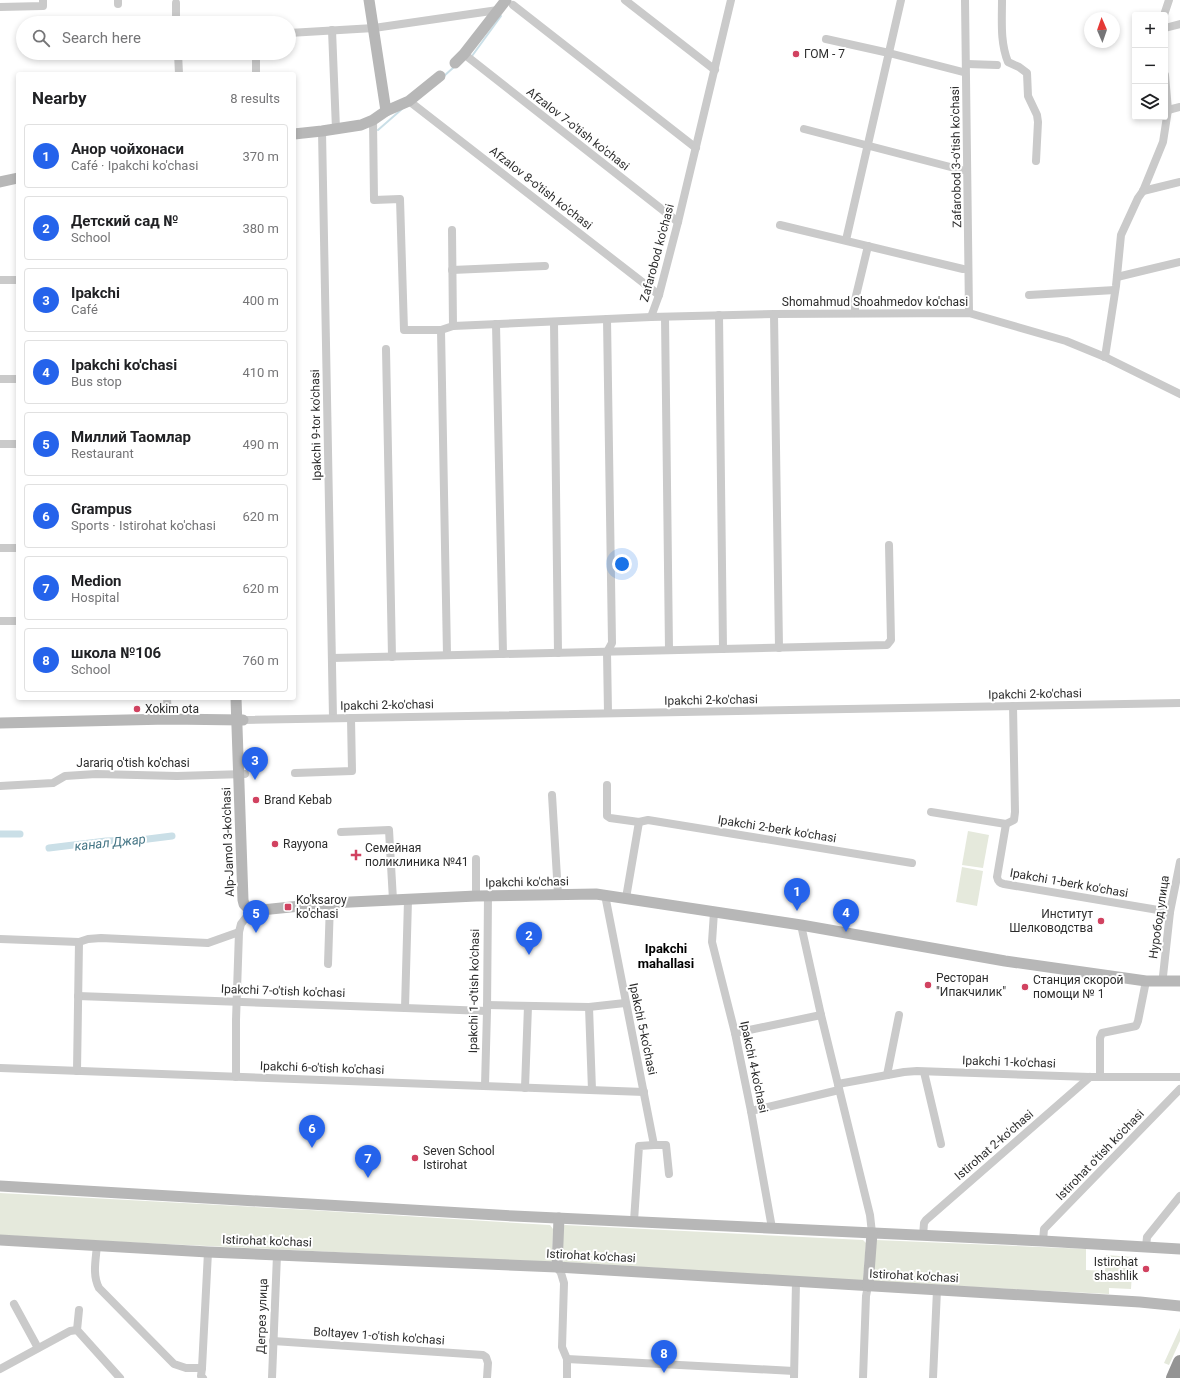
<!DOCTYPE html>
<html lang="en">
<head>
<meta charset="utf-8">
<style>
	:root { --surface:#fff; --page:#f6f6f6; --text:#202124; --muted:#757577; --line:#e0e0e0; --accent:#2563eb }
	body { margin:0; font-family:Roboto,sans-serif; background:var(--page); color:var(--text) }
	.controls { position:absolute; right:12px; top:12px; display:grid; overflow:hidden; border-radius:4px; box-shadow:0 2px 6px #0003 }
	.controls button { width:36px; height:36px; display:grid; place-items:center; padding:0; border:0; border-bottom:1px solid var(--line); background:var(--surface); color:var(--text); font:20px sans-serif }
	.compass { position:absolute; left:1084px; top:12px; width:36px; height:36px; border-radius:50%; background:var(--surface); box-shadow:0 2px 6px #0003; rotate:358deg }
	.you { position:absolute; left:622px; top:564px; width:14px; height:14px; margin:-10px; border:3px solid #fff; border-radius:50%; background:#1a73e8; box-shadow:0 0 0 6px #1a73e833 }
	.badge { display:grid; place-items:center; width:26px; height:26px; border-radius:50%; background:var(--accent); color:#fff; font-size:13px; font-weight:700 }
	.pin { position:absolute; translate:-50% -33px; filter:drop-shadow(0 1px 2px #0008) }
	.pin::after { content:''; position:absolute; top:21px; width:14px; height:12px; background:inherit; clip-path:polygon(0 0,100% 0,50% 100%) }
	.list { margin:0; padding:0; list-style:none }
	h2 { display:flex; justify-content:space-between; align-items:center; height:52px; margin:0; padding:0 16px; font-size:17px }
	h2 small { font-size:13px; font-weight:400; color:var(--muted) }
	.list li { display:grid; grid-template-columns:26px 1fr auto; gap:12px; align-items:center; box-sizing:border-box; height:64px; margin:0 8px 8px; padding:0 8px; border:1px solid var(--line); border-radius:4px }
	.list b { display:block; font-size:15px; white-space:nowrap }
	.list p { margin:0; font-size:13px; white-space:nowrap; color:var(--muted) }
	.list em { font-size:13px; font-style:normal; color:var(--muted) }
	.icon { flex:none; width:22px; height:22px; fill:none; stroke:currentColor; stroke-width:2; stroke-linecap:round; stroke-linejoin:round }
	.map { position:relative; flex:none; width:1180px; height:1378px; overflow:hidden }
	.search { position:absolute; background:var(--surface); box-shadow:0 2px 6px #0003; left:16px; top:16px; width:280px; height:44px; display:flex; align-items:center; gap:10px; box-sizing:border-box; padding:0 14px; border-radius:22px; color:var(--muted); font-size:15px }
	.panel { position:absolute; background:var(--surface); box-shadow:0 2px 6px #0003; left:16px; top:72px; width:280px; height:628px; border-radius:4px }
	.map>svg:first-child { display:block }
	.green { fill:#e5e9dc }
	.lines { fill:none; stroke-linecap:round; stroke-linejoin:round }
	.stream { stroke:#cadfe7; stroke-width:2 }
	.canal { stroke:#cadfe7; stroke-width:7 }
	.street { stroke:#cacaca; stroke-width:8 }
	.secondary { stroke:#b7b7b7; stroke-width:11 }
	.highway { stroke:#949494; stroke-width:14 }
	.poi-dot { fill:#d14260; stroke:#fff; stroke-width:1.5 }
	.labels { text-anchor:middle; stroke-width:4; stroke-linejoin:round; paint-order:stroke }
	.poi-label { font-size:12px; fill:#2d2d2d; stroke:#fff; text-anchor:start }
	.street-label { font-size:12px; fill:#2d2d2d; stroke:#fff }
	.water-label { font-size:13px; font-style:italic; fill:#447585; stroke:#fff }
	.neighbourhood-label { font-size:13px; font-weight:bold; fill:#000; stroke:#fff }
</style>
</head>
<body>
<div class="map">
<svg width="1180" height="1378" viewBox="0 0 1180 1378">
	<rect width="100%" height="100%" fill="#fff"/>
	<!-- green -->
	<g class="green">
		<path d="M968,831L989,835L983,868L962,865Z"/>
		<path d="M962,867L983,871L977,906L956,902Z"/>
		<path d="M0,1193L309,1210L550,1225L553,1229L552,1261L549,1262L122,1242L0,1235Z"/>
		<path d="M565,1225L863,1240L866,1243L863,1281L564,1262L562,1261L563,1226Z"/>
		<path d="M876,1240L1086,1249V1270L1105,1271L1106,1255L1133,1257L1131,1289L1109,1288V1294L874,1282L871,1277Z"/>
		<path d="M1180,1328V1341L1169,1365L1164,1363Z"/>
	</g>
	<g class="lines">
		<!-- stream -->
		<g class="stream">
			<path d="M472,56L501,16"/>
			<path d="M444,76L454,67"/>
			<path d="M378,130L402,109"/>
		</g>
		<!-- canal -->
		<g class="canal">
			<path d="M0,834H20"/>
			<path d="M49,848L106,841L140,840L172,836"/>
		</g>
		<!-- street -->
		<g class="street">
			<path d="M118,0V4"/>
			<path d="M625,0L715,70"/>
			<path d="M965,0L969,313"/>
			<path d="M1002,0C1002,21 1000,42 1008,62L1019,67L1027,73L1028,96L1037,115L1038,122L1036,161"/>
			<path d="M176,3V23"/>
			<path d="M513,5L696,148"/>
			<path d="M0,7L43,6V0"/>
			<path d="M1164,15L1169,0"/>
			<path d="M1165,28L1180,24"/>
			<path d="M332,30L336,129"/>
			<path d="M289,33L374,28L498,10"/>
			<path d="M826,39L889,53L963,72"/>
			<path d="M178,53L179,74"/>
			<path d="M256,53V74"/>
			<path d="M464,54L678,222"/>
			<path d="M967,64L997,65"/>
			<path d="M409,101L659,295"/>
			<path d="M1168,110L1180,107"/>
			<path d="M373,120L374,200L400,199L404,330H441L453,326L651,317L774,314L969,313L1066,341L1105,357L1180,394"/>
			<path d="M804,129L962,170"/>
			<path d="M322,131L333,718"/>
			<path d="M1143,191L1180,182"/>
			<path d="M780,225L963,269"/>
			<path d="M452,230L453,326"/>
			<path d="M846,240L901,0"/>
			<path d="M452,270L545,266"/>
			<path d="M1117,277L1180,262"/>
			<path d="M0,280H18"/>
			<path d="M1029,295L1115,290"/>
			<path d="M855,313V300L868,246"/>
			<path d="M774,314L779,648"/>
			<path d="M719,315L723,649"/>
			<path d="M651,317L659,295L678,222L731,0"/>
			<path d="M665,317L669,650"/>
			<path d="M607,319L612,643L607,652L608,713"/>
			<path d="M554,322L558,653"/>
			<path d="M496,324L503,654"/>
			<path d="M441,330L447,655"/>
			<path d="M386,349L392,657"/>
			<path d="M1105,357L1116,286L1121,235L1138,198L1143,191L1163,142L1168,110L1165,75"/>
			<path d="M0,379H18"/>
			<path d="M0,444H18"/>
			<path d="M0,548H18"/>
			<path d="M0,621H18"/>
			<path d="M332,658L887,645L891,640L889,545"/>
			<path d="M167,698L168,719"/>
			<path d="M1013,706L1015,812L1014,820L1006,824L997,877C998,882 1000,883 1004,884L1170,912"/>
			<path d="M243,720L1180,703"/>
			<path d="M295,773L352,771L351,718"/>
			<path d="M607,785V816L610,818L639,822L648,820L912,863"/>
			<path d="M0,786L53,783L65,776L96,774L177,776L245,774"/>
			<path d="M552,795L558,894"/>
			<path d="M931,812L1006,824"/>
			<path d="M341,832L389,830L393,900"/>
			<path d="M605,895L654,1145"/>
			<path d="M476,896V859"/>
			<path d="M626,898L639,822"/>
			<path d="M714,912L712,942L735,1033L751,1111L772,1228"/>
			<path d="M801,925L821,1015L870,1215L872,1233"/>
			<path d="M0,939L79,942L88,939L101,938L208,943L239,932"/>
			<path d="M328,964L330,903"/>
			<path d="M1163,976L1170,912L1180,862"/>
			<path d="M78,996L487,1011"/>
			<path d="M487,1005L589,1007L625,1003"/>
			<path d="M589,1007L592,1090"/>
			<path d="M405,1008L408,900"/>
			<path d="M735,1033L821,1015"/>
			<path d="M0,1068L644,1092"/>
			<path d="M77,1071L79,942"/>
			<path d="M924,1072L941,1144"/>
			<path d="M887,1075L899,1015"/>
			<path d="M236,1077V1020L239,932L241,924L251,911"/>
			<path d="M1100,1077V1038L1102,1033L1136,1026L1138,1021L1146,981"/>
			<path d="M838,1084L904,1072L917,1071L1090,1077H1180"/>
			<path d="M485,1086L487,1011L488,895"/>
			<path d="M525,1088L528,1006"/>
			<path d="M751,1111L839,1090"/>
			<path d="M634,1221L639,1146L654,1145H666L669,1174"/>
			<path d="M923,1236L924,1223L926,1220L1090,1077"/>
			<path d="M1043,1241L1044,1229L1180,1089"/>
			<path d="M97,1245C96,1259 92,1275 99,1288L174,1364L186,1368H202"/>
			<path d="M1146,1247L1147,1237L1180,1196"/>
			<path d="M557,1267L561,1273L564,1283L562,1347L567,1359V1378"/>
			<path d="M14,1304L38,1348"/>
			<path d="M79,1310L77,1330L120,1378"/>
			<path d="M273,1341L483,1355L486,1357L488,1363L487,1378"/>
			<path d="M567,1359L794,1371"/>
			<path d="M0,1369L70,1331L77,1330"/>
			<path d="M203,1378L201,1376L202,1368L208,1252"/>
			<path d="M272,1378L277,1255"/>
			<path d="M794,1378L796,1282"/>
			<path d="M863,1378L866,1296L868,1286"/>
			<path d="M933,1378L937,1290"/>
		</g>
		<!-- secondary -->
		<g class="secondary">
			<path d="M369,0L386,111"/>
			<path d="M455,63L464,54L506,0"/>
			<path d="M294,134L322,131L361,125L373,120L386,111L409,101L440,76"/>
			<path d="M0,182L18,178"/>
			<path d="M236,698L243,900L244,904L251,911"/>
			<path d="M0,723L168,719L243,720"/>
			<path d="M251,911L330,903L476,896L596,894L801,925L1005,961L1146,981H1180"/>
			<path d="M0,1186L514,1216L1043,1241L1180,1249"/>
			<path d="M0,1240L208,1252L557,1267L1140,1302L1180,1306"/>
			<path d="M557,1267L559,1218"/>
			<path d="M868,1286L872,1233"/>
		</g>
		<!-- highway -->
		<path class="highway" d="M1173,1378L1180,1362"/>
	</g>
	<!-- markers -->
	<g class="poi-dot">
		<circle cx="796" cy="54" r="4"/>
		<circle cx="137" cy="709" r="4"/>
		<circle cx="256" cy="800" r="4"/>
		<circle cx="275" cy="844" r="4"/>
		<path d="M354 849h4v4h4v4h-4v4h-4v-4h-4v-4h4z"/>
		<rect x="284" y="903" width="8" height="8" rx="2"/>
		<circle cx="1101" cy="921" r="4"/>
		<circle cx="928" cy="985" r="4"/>
		<circle cx="1025" cy="987" r="4"/>
		<circle cx="415" cy="1158" r="4"/>
		<circle cx="1146" cy="1269" r="4"/>
	</g>
	<g class="labels">
		<!-- poi labels -->
		<g class="poi-label">
			<text x="804" y="58">ГОМ - 7</text>
			<text x="145" y="713">Xokim ota</text>
			<text x="264" y="804">Brand Kebab</text>
			<text x="283" y="848">Rayyona</text>
			<text x="365" y="852">Семейная<tspan x="365" dy="14">поликлиника №41</tspan></text>
			<text x="296" y="904">Ko'ksaroy<tspan x="296" dy="14">ko'chasi</tspan></text>
			<text x="1093" y="918" text-anchor="end">Институт<tspan x="1093" dy="14">Шелководства</tspan></text>
			<text x="936" y="982">Ресторан<tspan x="936" dy="14">"Ипакчилик"</tspan></text>
			<text x="1033" y="984">Станция скорой<tspan x="1033" dy="14">помощи № 1</tspan></text>
			<text x="423" y="1155">Seven School<tspan x="423" dy="14">Istirohat</tspan></text>
			<text x="1138" y="1266" text-anchor="end">Istirohat<tspan x="1138" dy="14">shashlik</tspan></text>
		</g>
		<!-- street labels -->
		<g class="street-label">
			<text transform="translate(578 129) rotate(38)" y="4">Afzalov 7-o'tish ko'chasi</text>
			<text transform="translate(956 157) rotate(-91)" y="4">Zafarobod 3-o'tish ko'chasi</text>
			<text transform="translate(541 188) rotate(38)" y="4">Afzalov 8-o'tish ko'chasi</text>
			<text transform="translate(657 253) rotate(-75)" y="4">Zafarobod ko'chasi</text>
			<text x="875" y="306">Shomahmud Shoahmedov ko'chasi</text>
			<text transform="translate(316 425) rotate(-91)" y="4">Ipakchi 9-tor ko'chasi</text>
			<text transform="translate(1035 694) rotate(-1)" y="4">Ipakchi 2-ko'chasi</text>
			<text transform="translate(711 700) rotate(-1)" y="4">Ipakchi 2-ko'chasi</text>
			<text transform="translate(387 705) rotate(-1)" y="4">Ipakchi 2-ko'chasi</text>
			<text x="133" y="767">Jarariq o'tish ko'chasi</text>
			<text transform="translate(777 829) rotate(9)" y="4">Ipakchi 2-berk ko'chasi</text>
			<text transform="translate(228 842) rotate(-92)" y="4">Alp-Jamol 3-ko'chasi</text>
			<text transform="translate(527 882) rotate(-1)" y="4">Ipakchi ko'chasi</text>
			<text transform="translate(1069 883) rotate(10)" y="4">Ipakchi 1-berk ko'chasi</text>
			<text transform="translate(1159 917) rotate(-82)" y="4">Нуробод улица</text>
			<text transform="translate(283 991) rotate(2)" y="4">Ipakchi 7-o'tish ko'chasi</text>
			<text transform="translate(474 991) rotate(-89)" y="4">Ipakchi 1-o'tish ko'chasi</text>
			<text transform="translate(643 1029) rotate(78)" y="4">Ipakchi 5-ko'chasi</text>
			<text transform="translate(1009 1062) rotate(2)" y="4">Ipakchi 1-ko'chasi</text>
			<text transform="translate(754 1067) rotate(78)" y="4">Ipakchi 4-ko'chasi</text>
			<text transform="translate(322 1068) rotate(2)" y="4">Ipakchi 6-o'tish ko'chasi</text>
			<text transform="translate(994 1145) rotate(-41)" y="4">Istirohat 2-ko'chasi</text>
			<text transform="translate(1100 1155) rotate(-46)" y="4">Istirohat o'tish ko'chasi</text>
			<text transform="translate(267 1241) rotate(2)" y="4">Istirohat ko'chasi</text>
			<text transform="translate(591 1256) rotate(3)" y="4">Istirohat ko'chasi</text>
			<text transform="translate(914 1276) rotate(3)" y="4">Istirohat ko'chasi</text>
			<text transform="translate(262 1316) rotate(-88)" y="4">Дегрез улица</text>
			<text transform="translate(379 1336) rotate(4)" y="4">Boltayev 1-o'tish ko'chasi</text>
		</g>
		<!-- water labels -->
		<g class="water-label">
			<text transform="translate(110 842) rotate(-6)" y="5">канал Джар</text>
		</g>
		<!-- neighbourhood labels -->
		<g class="neighbourhood-label">
			<text x="666" y="953">Ipakchi<tspan x="666" dy="15">mahallasi</tspan></text>
		</g>
	</g>
</svg>
<div class="controls">
<button>+</button>
<button>−</button>
<button><svg class="icon" aria-label="layers" viewBox="0 0 24 24"><path d="M12 4l9 5-9 5-9-5zM3 14l9 5 9-5"/></svg></button>
</div>
<svg class="compass" viewBox="-18 -18 36 36"><path d="M0-13l5 13h-10z" fill="#e53935"/><path d="M0 13l5-13h-10z" fill="#757577"/></svg>
<div class="you"></div>
<div class="pin badge" style="left:797px;top:911px">1</div>
<div class="pin badge" style="left:529px;top:955px">2</div>
<div class="pin badge" style="left:255px;top:780px">3</div>
<div class="pin badge" style="left:846px;top:932px">4</div>
<div class="pin badge" style="left:256px;top:933px">5</div>
<div class="pin badge" style="left:312px;top:1148px">6</div>
<div class="pin badge" style="left:368px;top:1178px">7</div>
<div class="pin badge" style="left:664px;top:1373px">8</div>
<div class="search"><svg class="icon" aria-label="search" viewBox="0 0 24 24"><circle cx="10" cy="10" r="6"/><path d="M15 15l6 6"/></svg>Search here</div>
<section class="panel">
<h2>Nearby<small>8 results</small></h2>
<ul class="list">
<li><span class="badge">1</span><div><b>Анор чойхонаси</b><p>Café · Ipakchi ko'chasi</p></div><em>370 m</em></li>
<li><span class="badge">2</span><div><b>Детский сад №</b><p>School</p></div><em>380 m</em></li>
<li><span class="badge">3</span><div><b>Ipakchi</b><p>Café</p></div><em>400 m</em></li>
<li><span class="badge">4</span><div><b>Ipakchi ko'chasi</b><p>Bus stop</p></div><em>410 m</em></li>
<li><span class="badge">5</span><div><b>Миллий Таомлар</b><p>Restaurant</p></div><em>490 m</em></li>
<li><span class="badge">6</span><div><b>Grampus</b><p>Sports · Istirohat ko'chasi</p></div><em>620 m</em></li>
<li><span class="badge">7</span><div><b>Medion</b><p>Hospital</p></div><em>620 m</em></li>
<li><span class="badge">8</span><div><b>школа №106</b><p>School</p></div><em>760 m</em></li>
</ul>
</section>
</div>
</body>
</html>
